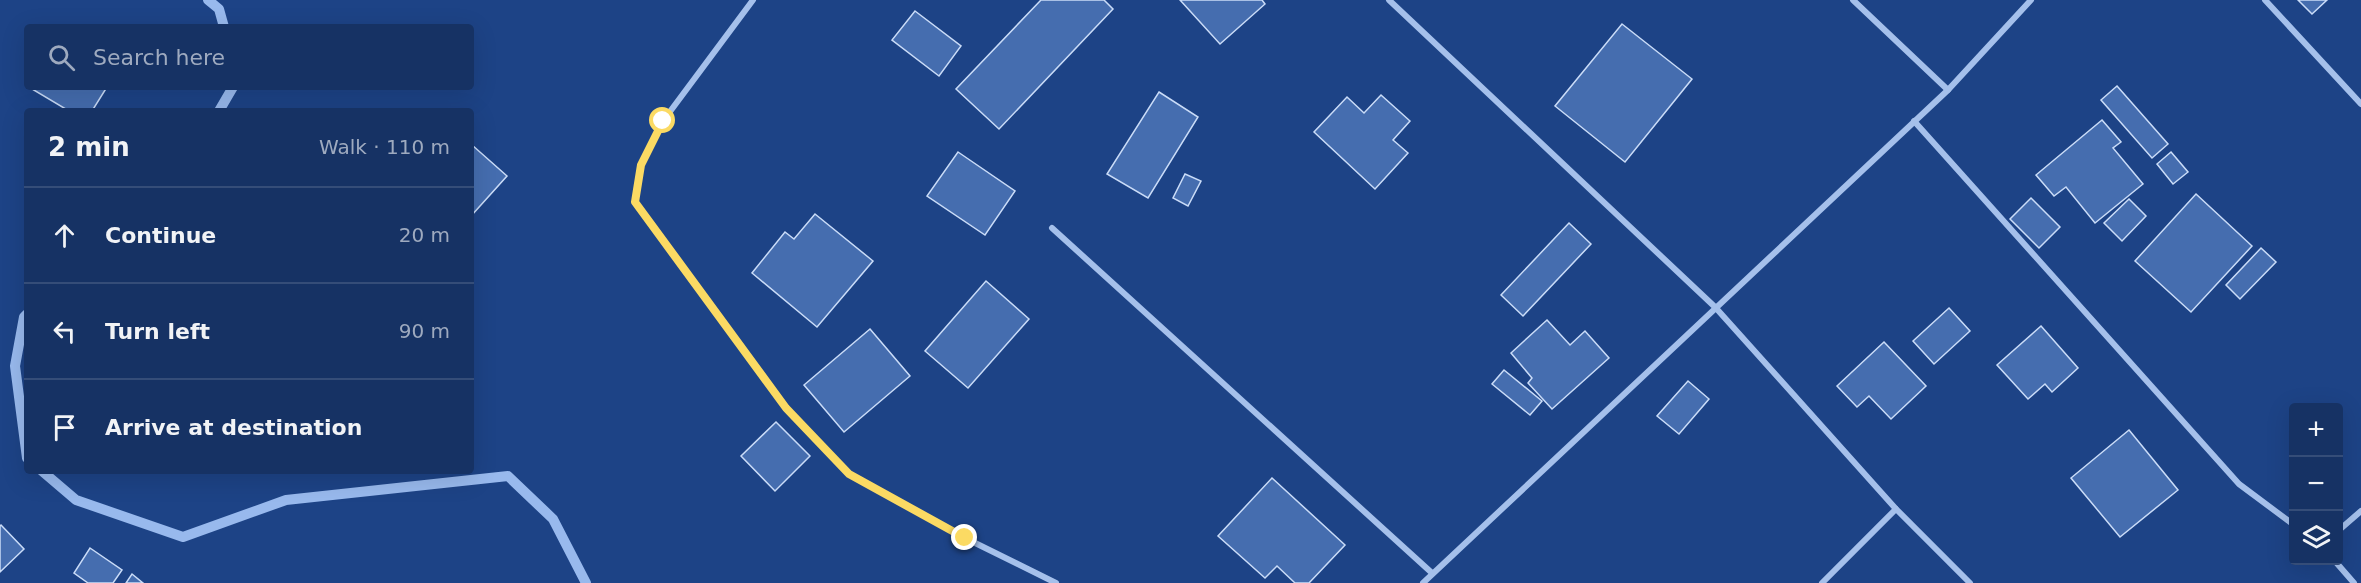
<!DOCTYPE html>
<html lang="en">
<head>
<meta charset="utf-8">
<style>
	:root { --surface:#163264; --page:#233e6d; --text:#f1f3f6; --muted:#9eaabf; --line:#354d78 }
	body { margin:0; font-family:"DejaVu Sans",sans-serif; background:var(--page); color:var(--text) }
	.controls { position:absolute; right:18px; bottom:18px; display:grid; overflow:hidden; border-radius:6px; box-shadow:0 6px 24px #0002 }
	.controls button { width:54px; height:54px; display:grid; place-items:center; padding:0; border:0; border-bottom:2px solid var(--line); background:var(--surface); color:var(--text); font:30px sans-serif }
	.stop { position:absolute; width:18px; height:18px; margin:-14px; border:4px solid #fbda63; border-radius:50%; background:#fff }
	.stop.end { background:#fbda63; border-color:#fff; box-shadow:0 2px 6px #0008 }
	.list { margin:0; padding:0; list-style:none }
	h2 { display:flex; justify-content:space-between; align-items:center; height:78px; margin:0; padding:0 24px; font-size:26px }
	h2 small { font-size:20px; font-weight:400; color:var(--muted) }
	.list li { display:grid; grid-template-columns:39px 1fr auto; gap:18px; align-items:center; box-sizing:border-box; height:96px; padding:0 24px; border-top:2px solid var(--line) }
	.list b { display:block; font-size:22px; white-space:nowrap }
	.list em { font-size:20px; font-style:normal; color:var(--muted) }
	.icon { flex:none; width:33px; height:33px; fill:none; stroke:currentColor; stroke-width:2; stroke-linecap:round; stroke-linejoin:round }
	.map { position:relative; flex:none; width:2361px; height:583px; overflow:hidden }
	.search { position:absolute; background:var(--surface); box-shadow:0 6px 24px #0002; left:24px; top:24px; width:450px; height:66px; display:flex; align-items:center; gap:15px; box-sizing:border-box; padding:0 21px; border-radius:6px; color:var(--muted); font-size:22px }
	.panel { position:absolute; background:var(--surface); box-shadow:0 6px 24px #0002; left:24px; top:108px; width:450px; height:366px; border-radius:6px }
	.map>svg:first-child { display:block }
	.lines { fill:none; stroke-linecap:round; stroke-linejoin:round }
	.stream { stroke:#98b9ed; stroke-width:10 }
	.building { fill:#456daf; stroke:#cadcf8; stroke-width:1.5 }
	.street { stroke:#a5c0eb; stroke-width:6 }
	.route { stroke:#fbda63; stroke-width:8 }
</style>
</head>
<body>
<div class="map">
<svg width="2361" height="583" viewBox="0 0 2361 583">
	<rect width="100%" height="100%" fill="#1d4386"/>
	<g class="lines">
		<!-- stream -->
		<g class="stream">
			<path d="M208,0L219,9L224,27"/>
			<path d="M219,111L233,87"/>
			<path d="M27,314L24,317L15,366L27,458"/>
			<path d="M42,471L76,500L183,537L286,500L508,476L553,519L586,583"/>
		</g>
	</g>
	<!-- building -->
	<g class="building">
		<path d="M1041,0H1104L1113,9L999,129L956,89Z"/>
		<path d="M1180,0H1262L1265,4L1220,44Z"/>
		<path d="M2298,0H2327L2312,14Z"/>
		<path d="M915,11L961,46L939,76L892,40Z"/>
		<path d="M1622,24L1692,79L1625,162L1555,106Z"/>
		<path d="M2117,86L2168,144L2152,158L2101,100Z"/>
		<path d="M33,87H107L92,111H69L32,89Z"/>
		<path d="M1159,92L1198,117L1148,198L1107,174Z"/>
		<path d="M1381,95L1410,121L1393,140L1408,153L1375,189L1314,132L1347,97L1364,113Z"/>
		<path d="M2102,120L2121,142L2113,148L2143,184L2095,223L2066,187L2054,196L2036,175Z"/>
		<path d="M472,145L507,176L471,216V146Z"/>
		<path d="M958,152L1015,191L985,235L927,196Z"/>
		<path d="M2171,152L2188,172L2173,184L2157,164Z"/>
		<path d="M1185,174L1201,181L1188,206L1173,198Z"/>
		<path d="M2196,194L2252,246L2191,312L2135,261Z"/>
		<path d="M2031,198L2060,227L2039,248L2010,219Z"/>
		<path d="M2129,199L2146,216L2122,241L2104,223Z"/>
		<path d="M815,214L873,261L817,327L752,273L785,232L794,239Z"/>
		<path d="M1569,223L1591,244L1523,316L1501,295Z"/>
		<path d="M2261,248L2276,262L2240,299L2226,285Z"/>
		<path d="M986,281L1029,319L968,388L925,351Z"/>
		<path d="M1949,308L1970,331L1934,364L1913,341Z"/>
		<path d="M1547,320L1570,345L1585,331L1609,358L1552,409L1528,383L1532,378L1511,353Z"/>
		<path d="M2041,326L2078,368L2052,392L2045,384L2028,399L1997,365Z"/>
		<path d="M870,329L910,376L844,432L804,385Z"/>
		<path d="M1884,342L1926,386L1891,419L1869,396L1857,407L1837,386Z"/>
		<path d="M1504,370L1542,401L1530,415L1492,384Z"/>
		<path d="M1688,381L1709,399L1679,434L1657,416Z"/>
		<path d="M776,422L810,456L775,491L741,456Z"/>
		<path d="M2129,430L2178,490L2120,537L2071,478Z"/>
		<path d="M1272,478L1345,545L1309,583H1295L1277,566L1265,578L1218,536Z"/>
		<path d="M1,525L24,549L0,572V526Z"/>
		<path d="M90,548L122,570L113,583H88L74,573Z"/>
		<path d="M132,574L143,583H126Z"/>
	</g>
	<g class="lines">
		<!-- street -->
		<g class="street">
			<path d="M753,0L663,121L641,165L635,202L786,408L849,474L965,538L1056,583"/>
			<path d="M1389,0L1715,307L1896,509L1970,583"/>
			<path d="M1853,0L1948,90"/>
			<path d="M2265,0L2361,104"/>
			<path d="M1914,121L2239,484L2294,525"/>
			<path d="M1052,228L1432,573"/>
			<path d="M2338,531L2361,511"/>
			<path d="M2334,560L2354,583"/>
			<path d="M1423,583L1948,90L2031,0"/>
			<path d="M1822,583L1896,509"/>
		</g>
	</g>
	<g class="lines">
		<!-- route -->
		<path class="route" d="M663,121L641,165L635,202L786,408L849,474L965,538"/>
	</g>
</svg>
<div class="controls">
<button>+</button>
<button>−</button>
<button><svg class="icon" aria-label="layers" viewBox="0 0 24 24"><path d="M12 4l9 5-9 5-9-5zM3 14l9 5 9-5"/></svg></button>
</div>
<div class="stop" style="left:663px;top:121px"></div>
<div class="stop end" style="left:965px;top:538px"></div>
<div class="search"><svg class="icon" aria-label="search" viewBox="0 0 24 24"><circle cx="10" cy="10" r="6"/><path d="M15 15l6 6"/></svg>Search here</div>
<section class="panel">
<h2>2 min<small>Walk · 110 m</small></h2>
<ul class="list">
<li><svg class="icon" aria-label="ahead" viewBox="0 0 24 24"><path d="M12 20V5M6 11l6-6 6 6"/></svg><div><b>Continue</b></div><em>20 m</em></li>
<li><svg class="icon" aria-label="left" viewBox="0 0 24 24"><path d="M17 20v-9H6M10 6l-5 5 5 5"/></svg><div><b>Turn left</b></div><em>90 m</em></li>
<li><svg class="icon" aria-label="arrive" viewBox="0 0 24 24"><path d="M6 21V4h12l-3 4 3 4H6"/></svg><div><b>Arrive at destination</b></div></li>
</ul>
</section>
</div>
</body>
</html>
